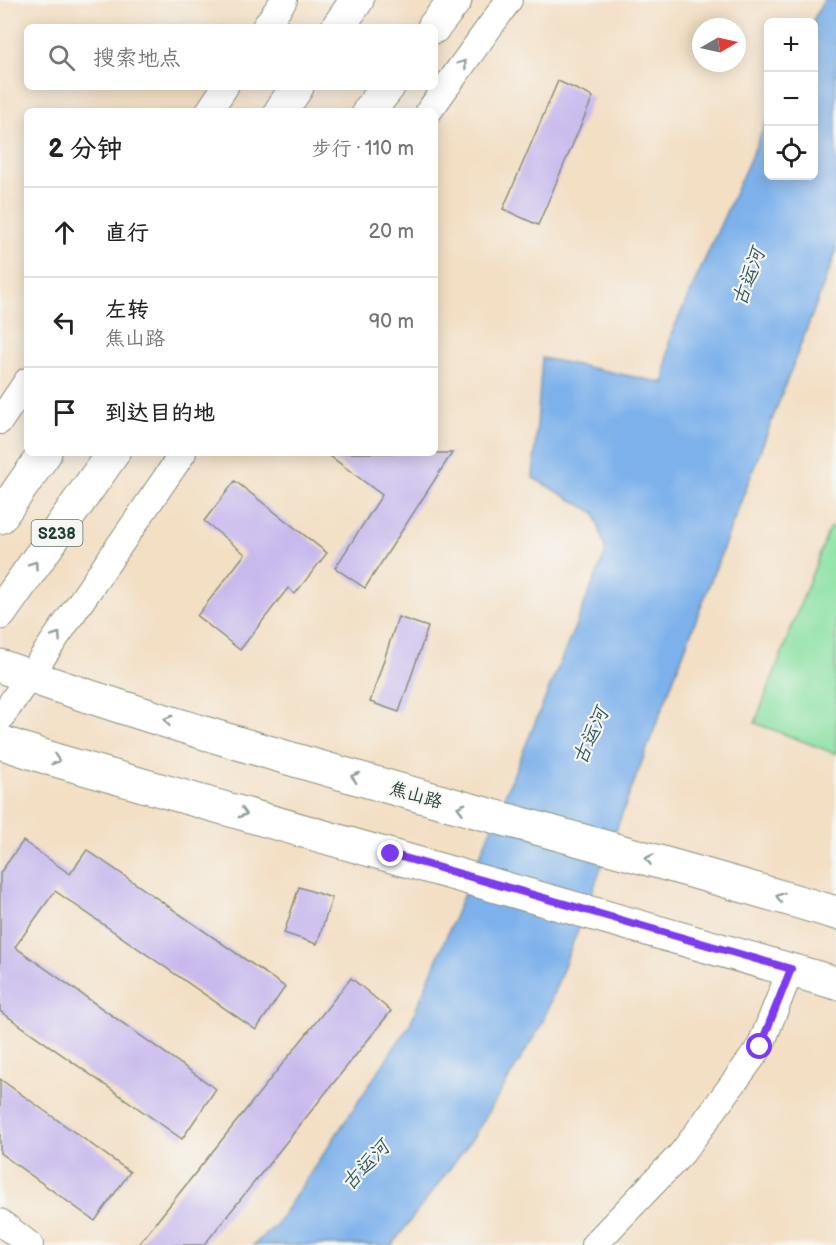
<!DOCTYPE html>
<html lang="zh">
<head>
<meta charset="utf-8">
<style>
	:root { --surface:#fff; --page:#f2f2f2; --text:#222; --muted:#767676; --line:#e0e0e0 }
	body { margin:0; font-family:"Balsamiq Sans","LXGW WenKai TC",sans-serif; background:var(--page); color:var(--text) }
	.controls { position:absolute; right:18px; top:18px; display:grid; overflow:hidden; border-radius:9px; box-shadow:0 3px 15px #0003 }
	.controls button { width:54px; height:54px; display:grid; place-items:center; padding:0; border:0; border-bottom:2px solid var(--line); background:var(--surface); color:var(--text); font:30px sans-serif }
	.compass { position:absolute; left:692px; top:18px; width:54px; height:54px; border-radius:50%; background:var(--surface); box-shadow:0 3px 15px #0003; rotate:81deg }
	.stop { position:absolute; width:18px; height:18px; margin:-14px; border:4px solid #7c3aed; border-radius:50%; background:#fff }
	.stop.end { background:#7c3aed; border-color:#fff; box-shadow:0 2px 6px #0008 }
	.list { margin:0; padding:0; list-style:none }
	h2 { display:flex; justify-content:space-between; align-items:center; height:78px; margin:0; padding:0 24px; font-size:26px }
	h2 small { font-size:20px; font-weight:400; color:var(--muted) }
	.list li { display:grid; grid-template-columns:39px 1fr auto; gap:18px; align-items:center; box-sizing:border-box; height:90px; padding:0 24px; border-top:2px solid var(--line) }
	.list b { display:block; font-size:22px; white-space:nowrap }
	.list p { margin:0; font-size:20px; white-space:nowrap; color:var(--muted) }
	.list em { font-size:20px; font-style:normal; color:var(--muted) }
	.icon { flex:none; width:33px; height:33px; fill:none; stroke:currentColor; stroke-width:2; stroke-linecap:round; stroke-linejoin:round }
	.map { position:relative; flex:none; width:836px; height:1245px; overflow:hidden }
	.search { position:absolute; background:var(--surface); box-shadow:0 3px 15px #0003; left:24px; top:24px; width:414px; height:66px; display:flex; align-items:center; gap:15px; box-sizing:border-box; padding:0 21px; border-radius:9px; color:var(--muted); font-size:22px }
	.panel { position:absolute; background:var(--surface); box-shadow:0 3px 15px #0003; left:24px; top:108px; width:414px; height:348px; border-radius:9px }
	.map>svg:first-child { display:block }
	.green { fill:#8be1a3; stroke:#558f6c; stroke-width:1.5 }
	.water { fill:#7db1eb; stroke:#4e7790; stroke-width:1.5 }
	.building { fill:#c8b9ed }
	.lines { fill:none; stroke-linecap:round; stroke-linejoin:round }
	.street-casing { stroke:#898e7c; stroke-width:28 }
	.primary-casing { stroke:#898e7c; stroke-width:35 }
	.street { stroke:#fff; stroke-width:26 }
	.primary { stroke:#fff; stroke-width:33 }
	.oneway { stroke:#8f9e9a }
	.route { stroke:#7c3aed; stroke-width:8 }
	.labels { text-anchor:middle; stroke-width:4.5; stroke-linejoin:round; paint-order:stroke }
	.shield { fill:#f6f6f2; stroke:#60746d; stroke-width:1.5 }
	.shield-label { font-size:16px; font-weight:bold; fill:#1f3d34 }
	.street-label { font-size:18px; fill:#1f3d34; stroke:#f6f6f2 }
	.water-label { font-size:20px; font-style:italic; fill:#365a62; stroke:#f6f6f2 }
</style>
</head>
<body>
<div class="map">
<svg width="836" height="1245" viewBox="0 0 836 1245">
	<rect width="100%" height="100%" fill="#f6f6f2"/>
	<filter id="ink" filterUnits="userSpaceOnUse"><feTurbulence type="fractalNoise" baseFrequency=".0167" numOctaves="2"/><feDisplacementMap in="SourceGraphic" scale="12" xChannelSelector="R" yChannelSelector="G"/><feConvolveMatrix kernelMatrix="1 2 1 2 8 2 1 2 1" color-interpolation-filters="sRGB"/></filter>
	<filter id="wash" filterUnits="userSpaceOnUse"><feTurbulence type="fractalNoise" baseFrequency=".008" numOctaves="4" result="noise"/><feDisplacementMap in="SourceGraphic" scale="24" xChannelSelector="R" yChannelSelector="G"/><feGaussianBlur stdDeviation="1.35" result="paint"/><feColorMatrix in="noise" values="0 0 0 0 0 0 0 0 0 0 0 0 0 0 0 0 0 1.4 0 .05"/><feComposite in="paint" operator="in"/></filter>
	<g filter="url(#wash)">
		<rect width="100%" height="100%" fill="#f3dfc4"/>
		<!-- green -->
		<path class="green" d="M830,527L836,529V754L755,723Z"/>
		<!-- water -->
		<path class="water" d="M824,0H836V252L542,1024L472,1139L392,1245H253L276,1225L410,1024L606,552L595,513L533,478L542,358L664,383L670,337L768,119V176H814L812,22Z"/>
		<g id="blocks">
			<!-- building -->
			<g class="building">
				<path d="M558,81L593,97L538,225L503,209Z"/>
				<path d="M326,453H452L365,588L335,568L382,495Z"/>
				<path d="M235,481L327,553L295,594L288,588L240,650L197,616L245,554L204,521Z"/>
				<path d="M398,617L428,627L399,712L370,702Z"/>
				<path d="M23,841L70,874L87,850L285,987L256,1030L55,891L15,947L216,1089L182,1139L0,1011V873Z"/>
				<path d="M299,887L332,898L317,944L284,933Z"/>
				<path d="M351,978L391,1011L204,1245H138Z"/>
				<path d="M0,1079L130,1172L95,1221L0,1153Z"/>
			</g>
		</g>
	</g>
	<g filter="url(#ink)">
		<use href="#blocks" fill-opacity="0" stroke="#898e7c" stroke-width="1.5"/>
		<g class="lines">
			<defs>
				<g id="street">
					<path d="M265,27L284,0"/>
					<path d="M209,111L225,87"/>
					<path d="M429,111L509,0"/>
					<path d="M0,421L27,381"/>
					<path d="M0,719L183,453"/>
					<path d="M0,1222L30,1245"/>
					<path d="M594,1245L682,1153L760,1047L791,969"/>
				</g>
				<g id="primary">
					<path d="M338,27L357,0"/>
					<path d="M434,27L455,0"/>
					<path d="M281,111L297,87"/>
					<path d="M369,111L388,87"/>
					<path d="M0,517L45,453"/>
					<path d="M0,613L113,453"/>
					<path d="M0,666C274,763 558,830 836,913"/>
					<path d="M0,742L55,760L836,983"/>
				</g>
			</defs>
			<!-- street casing -->
			<use href="#street" class="street-casing"/>
			<!-- primary casing -->
			<use href="#primary" class="primary-casing"/>
			<!-- street -->
			<use href="#street" class="street"/>
			<!-- primary -->
			<use href="#primary" class="primary"/>
		</g>
		<!-- one-way arrows -->
		<defs><path id="oneway-chevron" d="M-2-3.5L2.5 0L-2 3.5" fill="none" stroke-width="1.6" stroke-linecap="round" stroke-linejoin="round" transform="scale(1.5)"/></defs>
		<g class="oneway">
			<use href="#oneway-chevron" transform="translate(463 64) rotate(-54)"/>
			<use href="#oneway-chevron" transform="translate(34 565) rotate(-55)"/>
			<use href="#oneway-chevron" transform="translate(57 636) rotate(-56)"/>
			<use href="#oneway-chevron" transform="translate(168 720) rotate(-163)"/>
			<use href="#oneway-chevron" transform="translate(56 760) rotate(17)"/>
			<use href="#oneway-chevron" transform="translate(355 777) rotate(-163)"/>
			<use href="#oneway-chevron" transform="translate(461 808) rotate(-165)"/>
			<use href="#oneway-chevron" transform="translate(243 813) rotate(16)"/>
			<use href="#oneway-chevron" transform="translate(649 859) rotate(-165)"/>
			<use href="#oneway-chevron" transform="translate(780 897) rotate(-163)"/>
		</g>
	</g>
	<g class="lines" filter="url(#ink)">
		<!-- route -->
		<path class="route" d="M391,854L791,969L760,1047"/>
	</g>
	<g class="labels">
		<!-- shield labels -->
		<rect class="shield" x="31.5" y="520" width="51" height="26" rx="4.5"/>
		<g class="shield-label">
			<text x="57" y="539">S238</text>
		</g>
		<!-- street labels -->
		<g class="street-label">
			<text transform="translate(416 795) rotate(16)" y="6">焦山路</text>
		</g>
		<!-- water labels -->
		<g class="water-label">
			<text transform="translate(748 277) rotate(-70)" y="7">古运河</text>
			<text transform="translate(590 736) rotate(-66)" y="7">古运河</text>
			<text transform="translate(365 1165) rotate(-47)" y="7">古运河</text>
		</g>
	</g>
</svg>
<div class="controls">
<button>+</button>
<button>−</button>
<button><svg class="icon" aria-label="locate" viewBox="0 0 24 24"><circle cx="12" cy="12" r="6"/><path d="M12 2v4M12 18v4M2 12h4M18 12h4"/></svg></button>
</div>
<svg class="compass" viewBox="-18 -18 36 36"><path d="M0-13l5 13h-10z" fill="#e53935"/><path d="M0 13l5-13h-10z" fill="#767676"/></svg>
<div class="stop" style="left:760px;top:1047px"></div>
<div class="stop end" style="left:391px;top:854px"></div>
<div class="search"><svg class="icon" aria-label="search" viewBox="0 0 24 24"><circle cx="10" cy="10" r="6"/><path d="M15 15l6 6"/></svg>搜索地点</div>
<section class="panel">
<h2>2 分钟<small>步行 · 110 m</small></h2>
<ul class="list">
<li><svg class="icon" aria-label="ahead" viewBox="0 0 24 24"><path d="M12 20V5M6 11l6-6 6 6"/></svg><div><b>直行</b></div><em>20 m</em></li>
<li><svg class="icon" aria-label="left" viewBox="0 0 24 24"><path d="M17 20v-9H6M10 6l-5 5 5 5"/></svg><div><b>左转</b><p>焦山路</p></div><em>90 m</em></li>
<li><svg class="icon" aria-label="arrive" viewBox="0 0 24 24"><path d="M6 21V4h12l-3 4 3 4H6"/></svg><div><b>到达目的地</b></div></li>
</ul>
</section>
</div>
</body>
</html>
